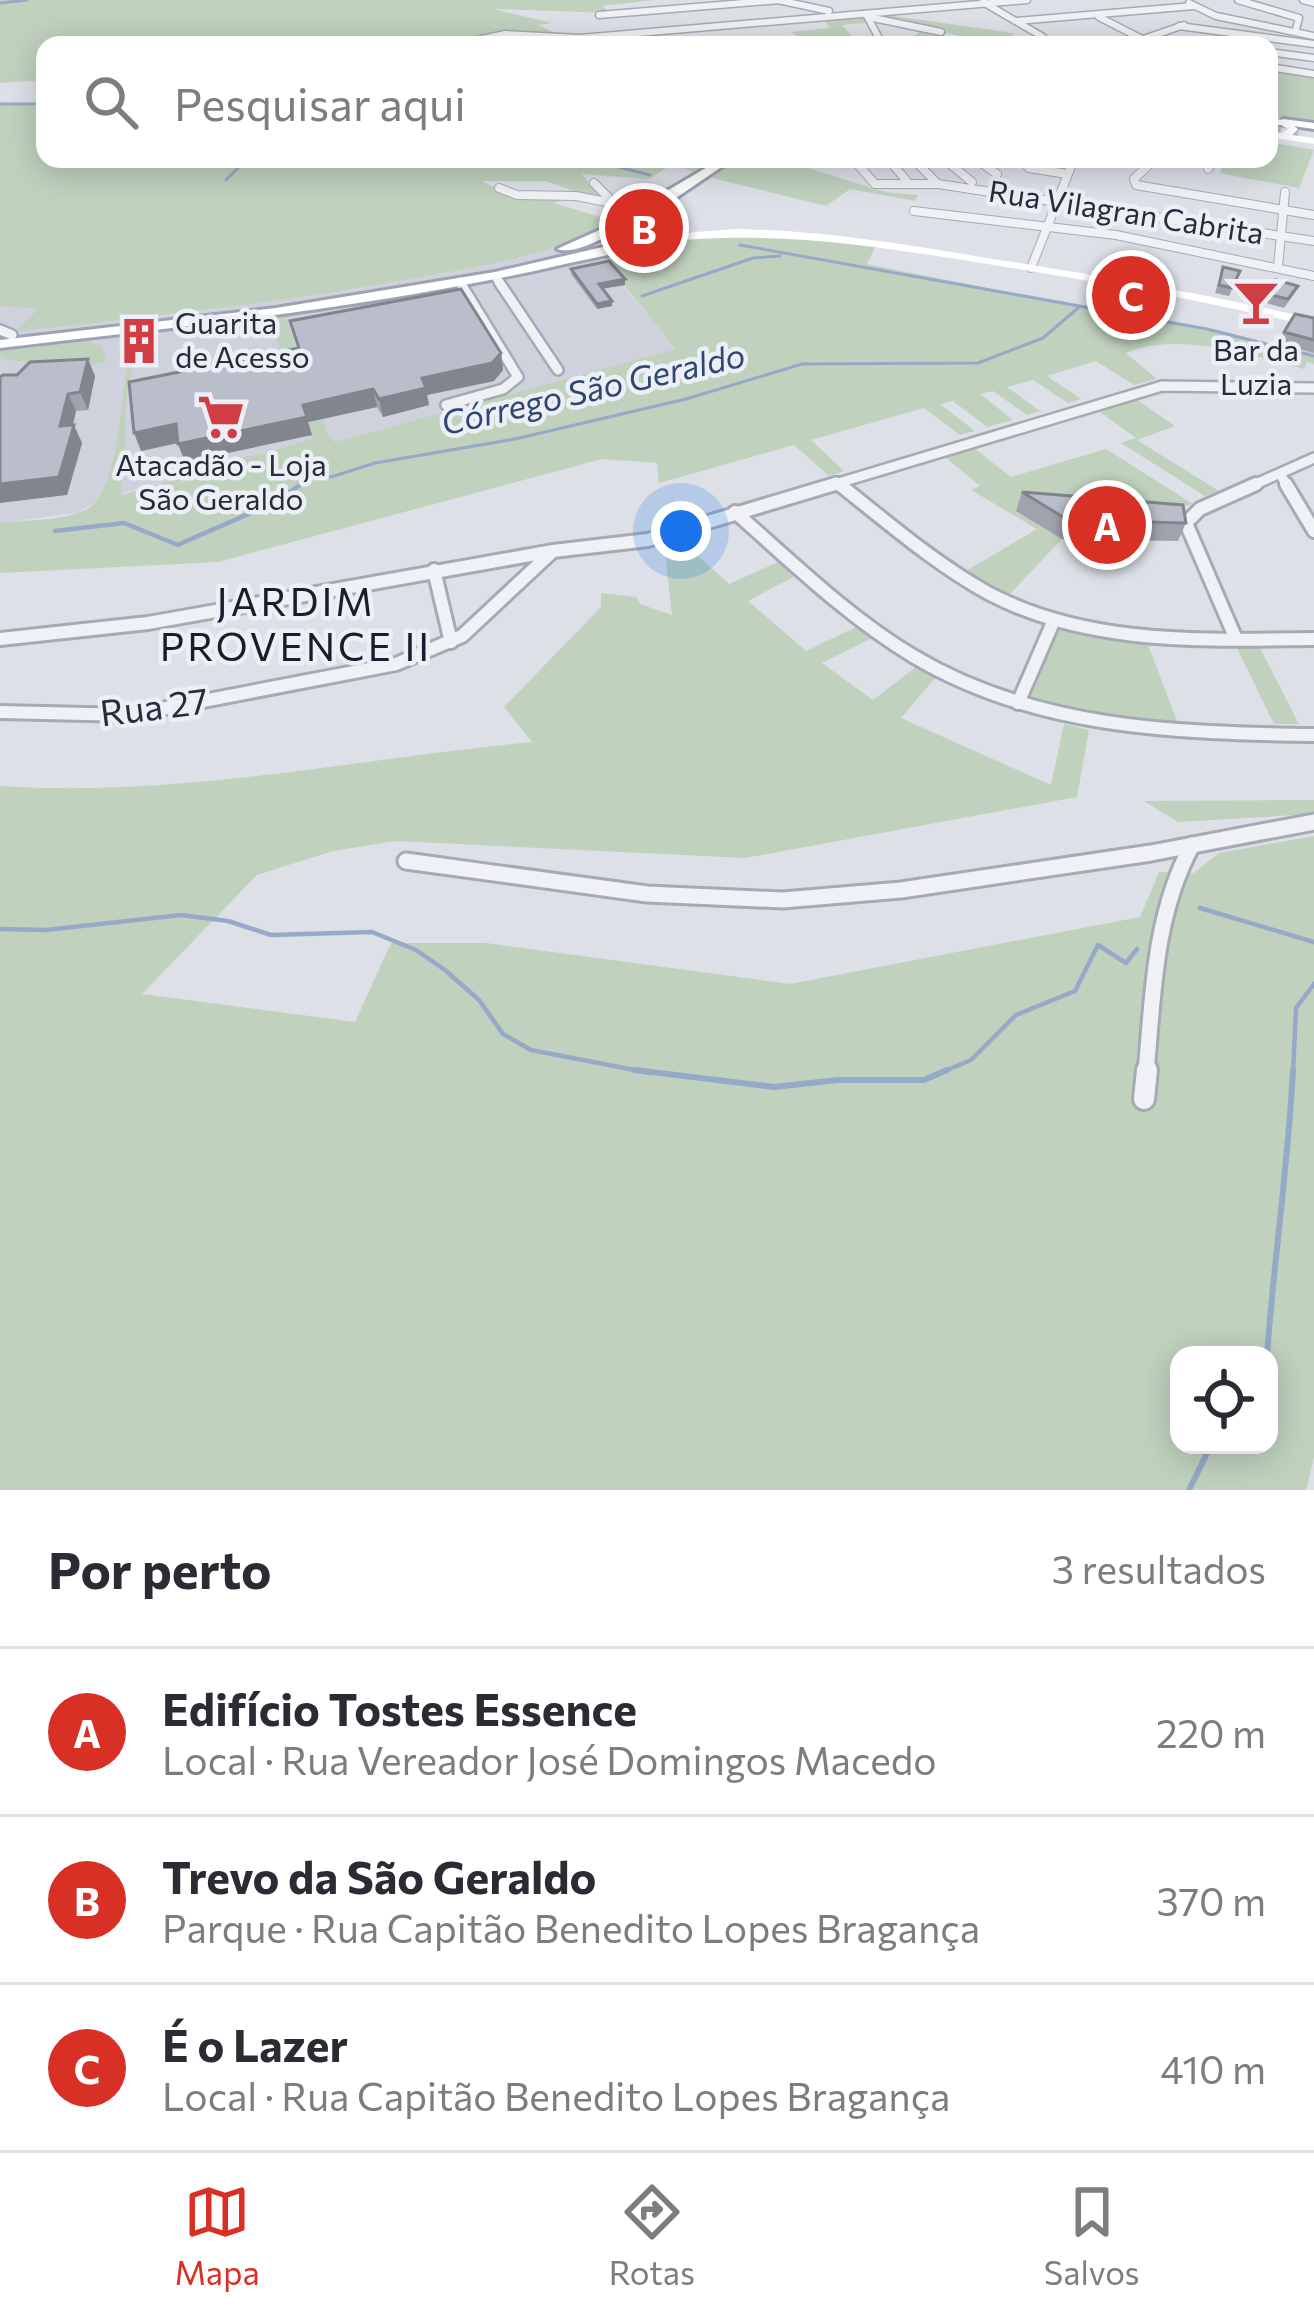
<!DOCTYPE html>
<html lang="pt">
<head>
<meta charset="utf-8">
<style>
	:root { --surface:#fff; --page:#f2f2f3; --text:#2b2b33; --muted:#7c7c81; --line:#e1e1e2; --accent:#d93025 }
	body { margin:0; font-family:Commissioner,sans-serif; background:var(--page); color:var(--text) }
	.controls { position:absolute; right:36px; bottom:36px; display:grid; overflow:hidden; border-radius:24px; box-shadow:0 6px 30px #0003 }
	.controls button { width:108px; height:108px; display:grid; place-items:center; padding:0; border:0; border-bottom:3px solid var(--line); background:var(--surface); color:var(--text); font:60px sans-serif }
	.you { position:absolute; left:681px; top:531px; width:42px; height:42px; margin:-30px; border:9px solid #fff; border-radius:50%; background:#1a73e8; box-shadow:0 0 0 18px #1a73e833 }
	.badge { display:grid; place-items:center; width:78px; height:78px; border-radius:50%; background:var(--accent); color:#fff; font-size:39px; font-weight:700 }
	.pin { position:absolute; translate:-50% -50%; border:6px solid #fff; box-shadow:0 3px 12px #0006 }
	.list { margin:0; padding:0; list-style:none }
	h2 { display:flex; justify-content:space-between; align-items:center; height:156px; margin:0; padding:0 48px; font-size:51px }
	h2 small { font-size:39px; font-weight:400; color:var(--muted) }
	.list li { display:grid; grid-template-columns:78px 1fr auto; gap:36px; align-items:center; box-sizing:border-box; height:168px; padding:0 48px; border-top:3px solid var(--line) }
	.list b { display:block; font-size:45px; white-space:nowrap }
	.list p { margin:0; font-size:39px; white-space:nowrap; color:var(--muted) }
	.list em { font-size:39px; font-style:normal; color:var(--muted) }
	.icon { flex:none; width:66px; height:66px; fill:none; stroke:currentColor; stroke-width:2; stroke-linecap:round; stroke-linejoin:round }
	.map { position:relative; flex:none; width:1314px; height:1490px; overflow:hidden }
	.search { position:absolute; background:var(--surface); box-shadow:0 6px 30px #0003; left:36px; right:36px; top:36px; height:132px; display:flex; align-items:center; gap:30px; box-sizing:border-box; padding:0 42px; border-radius:24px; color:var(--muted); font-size:45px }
	.sheet { height:660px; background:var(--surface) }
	nav { display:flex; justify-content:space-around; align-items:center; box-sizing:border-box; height:168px; border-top:3px solid var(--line); background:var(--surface); font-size:33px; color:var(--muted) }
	nav a { display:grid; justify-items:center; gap:6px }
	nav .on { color:var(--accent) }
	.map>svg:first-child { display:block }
	.built { fill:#cfd2dc }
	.green { fill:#c0d1be; fill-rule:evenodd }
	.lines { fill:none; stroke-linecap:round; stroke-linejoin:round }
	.stream-far2 { stroke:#96a9c8; stroke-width:3 }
	.stream-far1 { stroke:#96a9c8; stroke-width:4.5 }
	.stream { stroke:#96a9c8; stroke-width:6 }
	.primary-tunnel { stroke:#b8bcc5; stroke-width:12; stroke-dasharray:12 6; stroke-linecap:butt }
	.street-far5-casing { stroke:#a6aab4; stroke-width:9 }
	.street-far4-casing { stroke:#a6aab4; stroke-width:10 }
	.street-far3-casing { stroke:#a6aab4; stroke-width:14 }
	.street-far2-casing { stroke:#a6aab4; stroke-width:18 }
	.street-far1-casing { stroke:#a6aab4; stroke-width:21 }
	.street-casing { stroke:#a6aab4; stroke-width:26 }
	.primary-casing { stroke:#9ca3b3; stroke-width:6 }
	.street-far5 { stroke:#eff1f5; stroke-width:6 }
	.street-far4 { stroke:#eff1f5; stroke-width:8 }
	.street-far3 { stroke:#eff1f5; stroke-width:9 }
	.street-far2 { stroke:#eff1f5; stroke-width:12 }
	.street-far1 { stroke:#eff1f5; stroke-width:15 }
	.street { stroke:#eff1f5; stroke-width:20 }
	.secondary { fill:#fff; fill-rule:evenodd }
	.primary { fill:#fff; fill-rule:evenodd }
	.wall { fill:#a0a3ae }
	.shaded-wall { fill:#82858d }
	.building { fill:#babeca; stroke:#82858d; stroke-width:3 }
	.labels { text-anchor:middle; stroke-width:9; stroke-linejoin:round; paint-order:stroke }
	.far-street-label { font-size:30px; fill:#262c3e; stroke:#eceff5 }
	.far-poi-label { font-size:30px; fill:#262c3e; stroke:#eceff5 }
	.far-water-label { font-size:33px; font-style:italic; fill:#2f4672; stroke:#eceff5 }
	.street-label { font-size:36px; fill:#262c3e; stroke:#eceff5 }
	.neighbourhood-label { font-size:39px; letter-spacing:3px; fill:#181d2e; stroke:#eceff5 }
</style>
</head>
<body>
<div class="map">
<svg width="1314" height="1490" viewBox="0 0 1314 1490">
	<rect width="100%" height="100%" fill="#dde0e7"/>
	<!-- built -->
	<path class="built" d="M583,239L677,349L335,442L327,435L261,454L217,460V467L97,501L77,513L0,523V306L39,308L18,330L191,313L460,270Z"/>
	<!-- green -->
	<g class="green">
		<path d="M0,0H654L602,6L611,13L493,9L552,23L538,25L560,35L566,45H45V80L0,83Z"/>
		<path d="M880,14L1020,34H1013L1015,45H1006L947,33L929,41L913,38L920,31L886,21L842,25L853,37L807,43L791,32L829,28L824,18Z"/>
		<path d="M1269,69L1314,75V124L1269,118Z"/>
		<path d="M0,102L45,107V159H714L695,172L671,165L649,179L582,174L599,195L592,197L545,181H482L515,198L565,197L554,203L616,222C544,258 466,269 387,283C264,304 141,319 16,331L38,309L0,306Z"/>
		<path d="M1269,142L1314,150L1299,188L1219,173L1227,159H1269Z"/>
		<path d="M731,159H780L884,192L918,195L915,201L850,189L826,206L704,176Z"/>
		<path d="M780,234L875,247L867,264L1113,313H1119L1121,297L1139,300L1138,316L1314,353V364L1307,362L1304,369C1251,355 1179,331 1126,353L1157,379L1134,385L1096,361L1047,376L1081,399L1068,403L1033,380L1007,387L1040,411L1027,415L993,391L980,394L1013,420L987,427L953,401L940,404L975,431L960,435L924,408L811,440L844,471L829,476L794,445L659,483L657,463L602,459L218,562L0,573V523C26,520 61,521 85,510C119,494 120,402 127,367L118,355L124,338L148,337C126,367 123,416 126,452L132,455L121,461L122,495L216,467V460L261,454L312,439L271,325L215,333L207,327L310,312L286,318L328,435L335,442L676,349L605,262C651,230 725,237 780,234Z"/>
		<path d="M88,341L102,347L106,361L80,368L1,359L0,349Z"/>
		<path d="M1136,399L1175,426L1137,440L1219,491L1205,496L1121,443L1136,438L1097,410Z"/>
		<path d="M974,448L1011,477L1106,449L1193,504L1062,539L1008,596L966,571L1037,529L971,490L980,486L945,457Z"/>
		<path d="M679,539L729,584L778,562L795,576L748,601L806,651L858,626L872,638L822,663L873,700L916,667L935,678L901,718L1051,785L1064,724L1089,730L1077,797L745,858L396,841L333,851L257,875L142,994L355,1022L391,943H486L790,984L1140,917L1159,872L1194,873L1219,853L1314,836V1457L1306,1490H0V786C179,798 354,759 532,742L504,707L601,607V593L636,597L640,604L672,615L664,544ZM1179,1355H1269V1445H1179Z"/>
		<path d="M1059,627L1147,642L1179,726L1029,701Z"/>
		<path d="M1237,648H1260L1299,724H1274Z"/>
		<path d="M1314,800V814L1178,822L1144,801Z"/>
	</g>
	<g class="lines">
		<!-- stream-far2 -->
		<g class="stream-far2">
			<path d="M0,3L27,0"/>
			<path d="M508,44L516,45"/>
			<path d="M0,104H45"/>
			<path d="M588,159L650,175"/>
			<path d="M226,180L247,159"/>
			<path d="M740,245L1207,329L1314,356"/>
			<path d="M642,296L753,258L780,256"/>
			<path d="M297,487L321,474L331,477L375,463L515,439L686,399L802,364L978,363L1043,338L1078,308"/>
		</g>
		<!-- stream-far1 -->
		<g class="stream-far1">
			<path d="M55,531L124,523L178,545C217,526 268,510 301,484"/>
			<path d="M1200,908L1314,942"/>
			<path d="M0,929L46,930L181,915L228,921L271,935L372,932L416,950L445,970L479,1000L503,1034L531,1050L650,1073"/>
			<path d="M940,1073L971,1060L1016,1015L1075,991L1098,945L1126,963L1137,949"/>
			<path d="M1293,1073L1296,1008L1314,984"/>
		</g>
		<!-- stream -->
		<g class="stream">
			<path d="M635,1070L774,1087L838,1080H924L947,1070"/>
			<path d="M1267,1355C1274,1260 1288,1166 1293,1070"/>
			<path d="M1189,1490L1211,1445"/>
		</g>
		<!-- primary-tunnel -->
		<path class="primary-tunnel" d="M1269,127L1301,132"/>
		<defs>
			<g id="street-far5">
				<path d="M778,0L829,11"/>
				<path d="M1238,0L1299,18L1296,29"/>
				<path d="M1303,0L1314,3"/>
				<path d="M983,2L1043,37L1048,45"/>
				<path d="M1189,3L1216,16L1314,36"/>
				<path d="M599,15L780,0"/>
				<path d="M867,16L880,40L871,45"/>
				<path d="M1099,17L1142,39"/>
				<path d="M873,18L941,32"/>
				<path d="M1016,21L1194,6"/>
				<path d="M1179,26L1314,44"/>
				<path d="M455,45L505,34L580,38L1027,0"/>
				<path d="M1126,45L1184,25"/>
				<path d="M1179,45H1213"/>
				<path d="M1269,52L1314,58"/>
				<path d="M1269,67L1314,74"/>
			</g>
			<g id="street-far4">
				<path d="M853,159L875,184H937"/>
				<path d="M888,159L906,180"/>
				<path d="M913,159L938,184L1314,241"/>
				<path d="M944,159L972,182"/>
				<path d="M976,159L997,174"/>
				<path d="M1022,159L1029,168L1067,174"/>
				<path d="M1155,159L1134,179L1136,185L1314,215"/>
				<path d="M1208,169L1215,159"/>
				<path d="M594,183L610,199L644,209"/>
				<path d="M499,188L517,195L576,196L627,206"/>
				<path d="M914,211L1116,235L1314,276"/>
				<path d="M1278,267L1285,192"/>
				<path d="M1031,268L1074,159"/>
				<path d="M495,276L501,285"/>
			</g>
			<g id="street-far3">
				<path d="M499,282L558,370"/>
				<path d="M0,330L12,335"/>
				<path d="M446,405L503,389L518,377L460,282"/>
				<path d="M1280,474L1288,487"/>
				<path d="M836,482L842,487"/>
				<path d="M825,487L1162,386L1314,388"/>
				<path d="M1249,487L1314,458"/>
			</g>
			<g id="street-far2">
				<path d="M839,484C887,522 934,563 988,593C1088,646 1204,640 1314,639"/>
				<path d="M1286,484L1314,531"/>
				<path d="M735,512C792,562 848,617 913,656C1035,729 1176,733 1314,735"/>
				<path d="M553,551L648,540L835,484"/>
				<path d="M434,570L451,642"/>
				<path d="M0,639L148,623L553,551L462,636L396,664L130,715L0,712"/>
				<path d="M1236,639L1186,523L1200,509L1256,484"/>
				<path d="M1018,703L1054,620"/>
			</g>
			<g id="street-far1">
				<path d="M406,861L647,894L783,900L901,890L1151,853L1314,822"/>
				<path d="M1146,1073C1153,995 1154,915 1192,845"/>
			</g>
			<path id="street" d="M1144,1099L1147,1070"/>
			<g id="primary">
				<path d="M1283,119L1314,123V129L1279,124Z"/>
				<path d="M721,159H733L667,204L666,208L677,227C647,252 602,255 565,264C379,307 189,326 0,348V340L276,308L495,272L646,237L664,226L655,206C633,220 581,258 557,249L604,228Z"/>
			</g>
		</defs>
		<!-- street-far5 casing -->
		<use href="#street-far5" class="street-far5-casing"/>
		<!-- street-far4 casing -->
		<use href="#street-far4" class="street-far4-casing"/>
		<!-- street-far3 casing -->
		<use href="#street-far3" class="street-far3-casing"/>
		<!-- street-far2 casing -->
		<use href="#street-far2" class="street-far2-casing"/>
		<!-- street-far1 casing -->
		<use href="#street-far1" class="street-far1-casing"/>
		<!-- street casing -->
		<use href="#street" class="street-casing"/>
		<!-- primary casing -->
		<use href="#primary" class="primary-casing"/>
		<!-- street-far5 -->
		<use href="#street-far5" class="street-far5"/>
		<!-- street-far4 -->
		<use href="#street-far4" class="street-far4"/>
		<!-- street-far3 -->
		<use href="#street-far3" class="street-far3"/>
		<!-- street-far2 -->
		<use href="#street-far2" class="street-far2"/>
		<!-- street-far1 -->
		<use href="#street-far1" class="street-far1"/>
		<!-- street -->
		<use href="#street" class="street"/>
		<!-- secondary -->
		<g class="secondary">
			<path d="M1269,119L1286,120L1298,129L1292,135L1314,138V144L1269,137V131L1282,133L1288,129L1281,125H1269Z"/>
			<path d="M739,229C823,231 904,244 987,258C1097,275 1206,294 1314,319V327C1206,301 1098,282 988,264C868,245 773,229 650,243L645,240L696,232Z"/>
		</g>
		<!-- primary -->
		<use href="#primary" class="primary"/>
	</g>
	<!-- wall -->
	<g class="wall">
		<path d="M1223,267L1240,271L1229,296L1215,293Z"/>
		<path d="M571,269L625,285L602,289L612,306L597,309L571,274Z"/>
		<path d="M1267,294H1294L1284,308L1263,302Z"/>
		<path d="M1314,318V353L1279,344L1284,332Z"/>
		<path d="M290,321L501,353L503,370L494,381L427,395L429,405L383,417L377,407L308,422L312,435L185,462L178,443L141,451L298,348Z"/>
		<path d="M95,376L88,410L76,411L73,425L82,443L67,495L0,377Z"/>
		<path d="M1022,492L1186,523L1178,541L1062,539L1016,511Z"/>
	</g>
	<!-- shaded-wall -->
	<g class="shaded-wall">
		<path d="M625,279V285L599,289V284Z"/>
		<path d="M612,301V306L597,309V304Z"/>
		<path d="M501,353L503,370L494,381L427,395L429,405L383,417L379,399L422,378Z"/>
		<path d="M88,359L95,376L88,410L80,392Z"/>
		<path d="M373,389L377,407L308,422L312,435L185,462L178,444L303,405Z"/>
		<path d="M68,394L76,411L68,444L60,426Z"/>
		<path d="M176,424L182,442L141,451L134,433Z"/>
		<path d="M74,425L82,443L67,495L0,503V484Z"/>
	</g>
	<!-- building -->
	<g class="building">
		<path d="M609,261L625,279L599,284L612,301L597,304L571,269Z"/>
		<path d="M1223,267L1240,271L1232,288L1219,285Z"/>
		<path d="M1276,280L1298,286L1288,299L1267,294Z"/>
		<path d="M461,289L501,353L492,363L422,378L426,388L379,399L373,389L303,405L307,417L178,444L176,424L134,433L129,382L299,348L290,321Z"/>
		<path d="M1295,314L1314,318V340L1284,332Z"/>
		<path d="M88,359L80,392L68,394L60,426L74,425L59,477L0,484V377L3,375H17L30,362Z"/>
		<path d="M1022,492L1183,505L1186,523L1068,520Z"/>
	</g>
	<!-- icons -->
	<defs>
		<symbol id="bar-bare" viewBox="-9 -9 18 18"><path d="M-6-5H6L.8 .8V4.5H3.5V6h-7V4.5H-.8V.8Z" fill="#d03d44" stroke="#eceff5" stroke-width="2.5" paint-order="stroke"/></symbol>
		<symbol id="building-bare" viewBox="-9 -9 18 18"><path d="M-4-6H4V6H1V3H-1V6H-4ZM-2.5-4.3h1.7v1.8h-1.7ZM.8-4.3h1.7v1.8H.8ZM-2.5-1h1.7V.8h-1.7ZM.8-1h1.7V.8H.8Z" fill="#d03d44" stroke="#eceff5" stroke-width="2.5" paint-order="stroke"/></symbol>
		<symbol id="supermarket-bare" viewBox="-9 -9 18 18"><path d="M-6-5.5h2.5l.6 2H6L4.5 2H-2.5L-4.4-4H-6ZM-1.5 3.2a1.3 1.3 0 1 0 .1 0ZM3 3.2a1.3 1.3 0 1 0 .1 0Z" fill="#d03d44" stroke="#eceff5" stroke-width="2.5" paint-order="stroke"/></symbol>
	</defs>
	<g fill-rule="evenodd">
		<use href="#bar-bare" x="1223" y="269" width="66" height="66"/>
		<use href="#building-bare" x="106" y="308" width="66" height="66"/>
		<use href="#supermarket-bare" x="188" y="384" width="66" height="66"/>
	</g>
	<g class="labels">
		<!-- far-street labels -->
		<g class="far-street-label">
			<text transform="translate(1126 213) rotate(9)" y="10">Rua Vilagran Cabrita</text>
		</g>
		<!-- far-poi labels -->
		<g class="far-poi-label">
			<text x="175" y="334" text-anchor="start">Guarita<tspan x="175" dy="34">de Acesso</tspan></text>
			<text x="1256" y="361">Bar da<tspan x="1256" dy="34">Luzia</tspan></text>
			<text x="221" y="476">Atacadão - Loja<tspan x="221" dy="34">São Geraldo</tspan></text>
		</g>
		<!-- far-water labels -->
		<g class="far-water-label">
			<text transform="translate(593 389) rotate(-13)" y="12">Córrego São Geraldo</text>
		</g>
		<!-- street labels -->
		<g class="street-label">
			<text transform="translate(154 707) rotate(-7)" y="13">Rua 27</text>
		</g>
		<!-- neighbourhood labels -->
		<g class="neighbourhood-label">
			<text x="296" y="616">JARDIM<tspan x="296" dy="45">PROVENCE II</tspan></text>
		</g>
	</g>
</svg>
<div class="controls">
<button><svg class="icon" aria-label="locate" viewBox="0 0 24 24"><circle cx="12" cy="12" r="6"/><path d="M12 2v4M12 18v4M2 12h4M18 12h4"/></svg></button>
</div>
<div class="you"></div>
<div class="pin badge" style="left:1107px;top:525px">A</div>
<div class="pin badge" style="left:644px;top:228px">B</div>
<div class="pin badge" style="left:1131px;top:295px">C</div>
<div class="search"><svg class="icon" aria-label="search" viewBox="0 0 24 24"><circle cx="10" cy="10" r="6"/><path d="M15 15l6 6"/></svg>Pesquisar aqui</div>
</div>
<section class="sheet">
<h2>Por perto<small>3 resultados</small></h2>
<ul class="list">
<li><span class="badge">A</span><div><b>Edifício Tostes Essence</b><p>Local · Rua Vereador José Domingos Macedo</p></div><em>220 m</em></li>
<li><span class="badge">B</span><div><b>Trevo da São Geraldo</b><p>Parque · Rua Capitão Benedito Lopes Bragança</p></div><em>370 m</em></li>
<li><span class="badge">C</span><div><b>É o Lazer</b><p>Local · Rua Capitão Benedito Lopes Bragança</p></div><em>410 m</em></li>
</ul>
</section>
<nav>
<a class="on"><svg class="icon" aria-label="map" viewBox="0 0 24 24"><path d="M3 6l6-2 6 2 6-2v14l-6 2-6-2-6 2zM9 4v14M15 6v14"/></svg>Mapa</a>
<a><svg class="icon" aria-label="directions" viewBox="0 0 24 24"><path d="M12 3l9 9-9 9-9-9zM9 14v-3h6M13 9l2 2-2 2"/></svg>Rotas</a>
<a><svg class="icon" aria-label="saved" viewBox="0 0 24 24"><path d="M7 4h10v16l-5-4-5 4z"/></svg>Salvos</a>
</nav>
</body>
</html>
